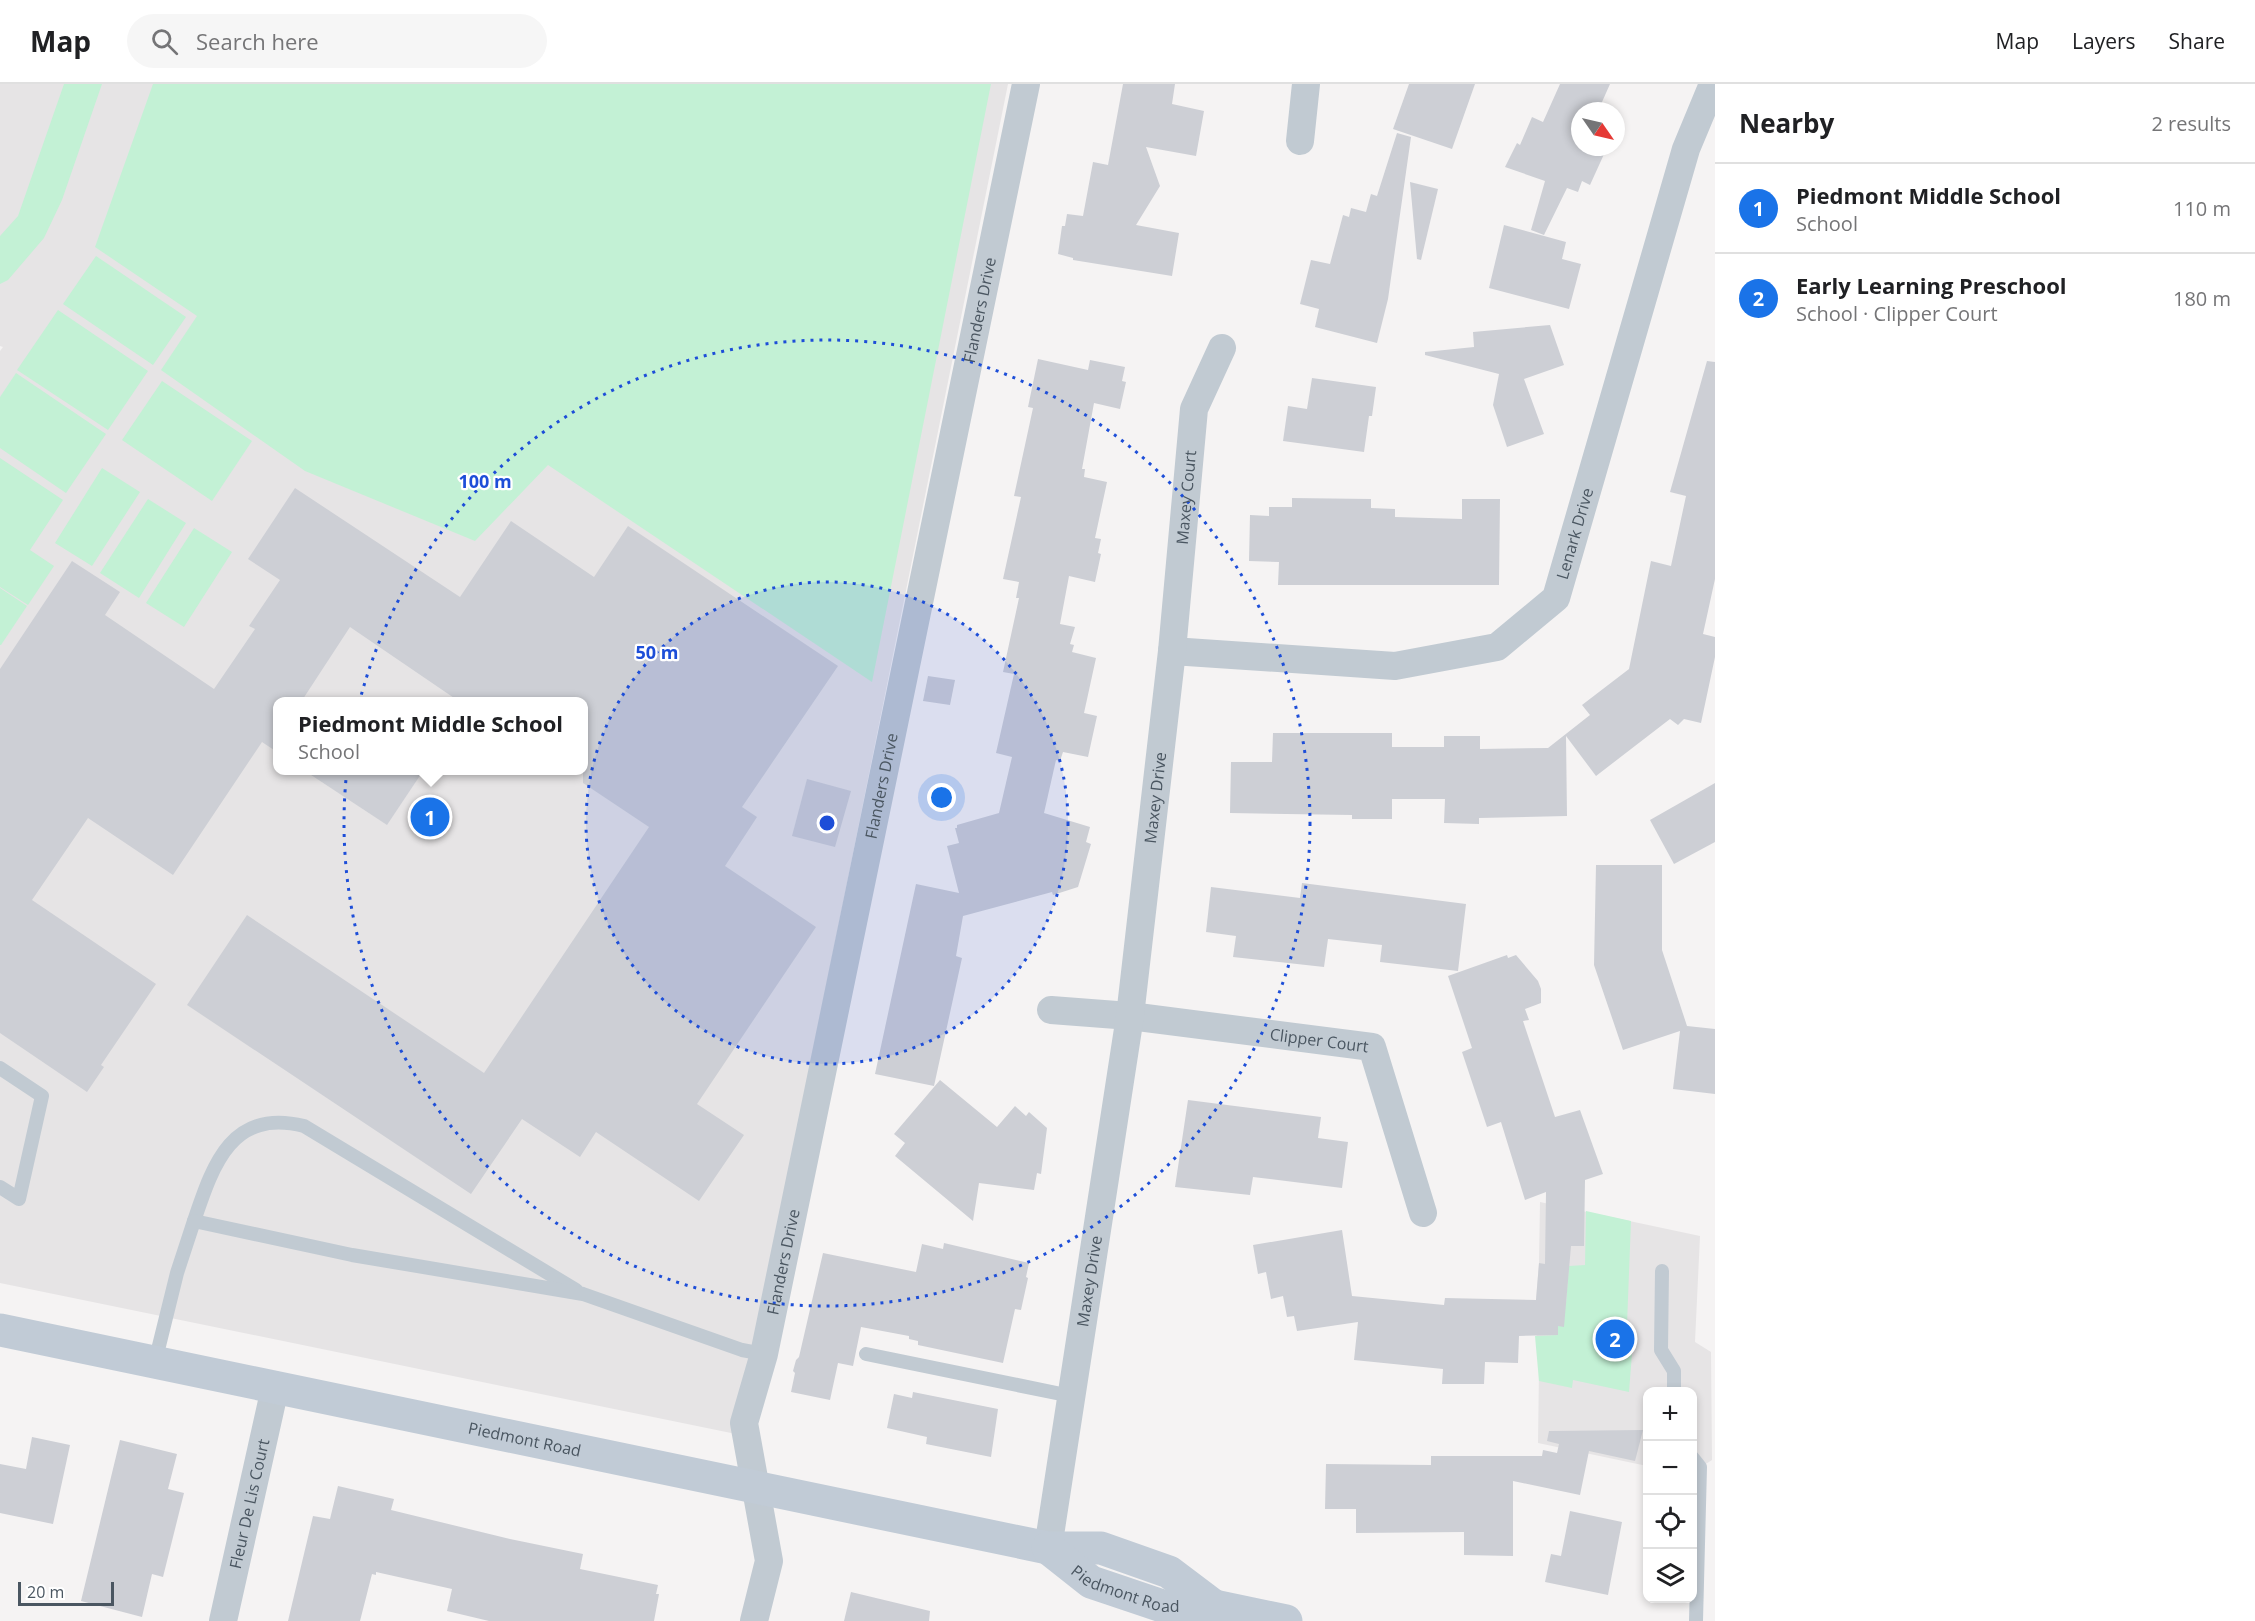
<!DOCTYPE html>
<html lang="en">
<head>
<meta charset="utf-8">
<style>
	:root { --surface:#fff; --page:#f6f6f6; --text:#202124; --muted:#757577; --line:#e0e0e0; --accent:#1a73e8 }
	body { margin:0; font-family:"Open Sans",sans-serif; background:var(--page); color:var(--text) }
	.controls { position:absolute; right:18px; bottom:18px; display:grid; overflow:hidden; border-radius:12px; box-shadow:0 3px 9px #0003 }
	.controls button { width:54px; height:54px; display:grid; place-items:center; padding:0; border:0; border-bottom:2px solid var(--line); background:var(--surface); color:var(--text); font:30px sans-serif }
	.compass { position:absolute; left:1571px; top:18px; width:54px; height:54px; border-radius:50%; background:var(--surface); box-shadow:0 3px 9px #0003; rotate:124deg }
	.scale { position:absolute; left:18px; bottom:15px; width:96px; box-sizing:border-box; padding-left:6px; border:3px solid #4a5661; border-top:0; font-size:16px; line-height:21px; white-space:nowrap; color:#4a5661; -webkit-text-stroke:4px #fff; paint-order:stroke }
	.you { position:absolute; left:942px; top:714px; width:21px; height:21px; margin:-15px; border:4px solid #fff; border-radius:50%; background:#1a73e8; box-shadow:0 0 0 9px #1a73e833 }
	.badge { display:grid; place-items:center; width:39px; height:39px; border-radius:50%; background:var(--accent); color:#fff; font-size:20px; font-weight:700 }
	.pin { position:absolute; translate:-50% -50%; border:3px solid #fff; box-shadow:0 2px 6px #0006 }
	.popup { position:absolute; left:273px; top:613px; width:315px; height:78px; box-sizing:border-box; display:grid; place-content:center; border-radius:12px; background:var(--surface); filter:drop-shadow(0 2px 4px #0005); font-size:20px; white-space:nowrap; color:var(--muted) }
	.popup b { font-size:22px; color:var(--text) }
	.popup::after { content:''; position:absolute; left:50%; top:100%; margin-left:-12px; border:12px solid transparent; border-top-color:var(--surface) }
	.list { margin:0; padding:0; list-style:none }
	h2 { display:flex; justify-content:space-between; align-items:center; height:78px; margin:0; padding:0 24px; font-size:26px }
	h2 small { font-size:20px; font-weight:400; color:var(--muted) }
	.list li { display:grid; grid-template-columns:39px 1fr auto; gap:18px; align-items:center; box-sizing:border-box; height:90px; padding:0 24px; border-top:2px solid var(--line) }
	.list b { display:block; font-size:22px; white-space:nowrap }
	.list p { margin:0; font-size:20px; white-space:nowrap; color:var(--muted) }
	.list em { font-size:20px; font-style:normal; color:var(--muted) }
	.icon { flex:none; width:33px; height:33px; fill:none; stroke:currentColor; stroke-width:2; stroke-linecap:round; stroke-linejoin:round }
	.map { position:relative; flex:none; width:1715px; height:1537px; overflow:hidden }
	header { display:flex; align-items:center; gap:36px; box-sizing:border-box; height:84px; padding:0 30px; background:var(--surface); border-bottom:2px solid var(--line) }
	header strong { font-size:28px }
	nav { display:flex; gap:33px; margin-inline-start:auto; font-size:21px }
	.search { width:420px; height:54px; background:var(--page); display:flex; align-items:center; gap:15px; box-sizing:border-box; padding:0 21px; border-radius:33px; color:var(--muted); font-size:22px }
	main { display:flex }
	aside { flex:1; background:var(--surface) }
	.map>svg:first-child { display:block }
	.education { fill:#e6e4e5; fill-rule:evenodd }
	.green { fill:#c3f1d5 }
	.building { fill:#cdcfd5 }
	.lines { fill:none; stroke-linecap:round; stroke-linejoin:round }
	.service { stroke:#c1cad2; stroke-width:14 }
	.minor { stroke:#c1cad2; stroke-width:28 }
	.secondary { stroke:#c1cbd6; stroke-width:33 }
	.ring { fill:none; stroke:#1d4ed8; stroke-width:3; stroke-dasharray:3 6 }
	.labels { text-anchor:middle; stroke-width:4.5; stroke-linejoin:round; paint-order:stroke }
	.street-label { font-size:16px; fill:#4a5661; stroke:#fff }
	.centre { fill:#1d4ed8; stroke:#fff; stroke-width:3 }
	.ring-label { font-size:18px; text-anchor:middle; font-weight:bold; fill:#1d4ed8; stroke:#fff; stroke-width:4.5; stroke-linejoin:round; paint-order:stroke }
</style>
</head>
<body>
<header>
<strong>Map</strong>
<div class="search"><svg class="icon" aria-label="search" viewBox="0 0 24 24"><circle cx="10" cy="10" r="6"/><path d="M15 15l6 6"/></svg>Search here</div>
<nav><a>Map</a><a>Layers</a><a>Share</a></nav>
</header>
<main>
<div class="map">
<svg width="1715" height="1537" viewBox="0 0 1715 1537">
	<rect width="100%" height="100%" fill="#f5f3f3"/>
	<!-- education -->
	<g class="education">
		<path d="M0,0H1008L736,1350L0,1199V267L3,263L0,262ZM277,618H583V686H277Z"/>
		<path d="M1540,1118L1700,1152L1695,1258L1711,1268L1712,1376L1693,1388L1692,1308H1648L1647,1382L1538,1359L1539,1285L1534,1216H1536L1539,1179Z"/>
	</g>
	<!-- green -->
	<g class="green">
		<path d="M64,0H102L62,116L44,154L8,196L0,200V152L18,132Z"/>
		<path d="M153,0H991L872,598L548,381L475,457L305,387L161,286L197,232L95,163Z"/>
		<path d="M96,172L186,233L153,281L63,220Z"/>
		<path d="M58,226L148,287L108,346L17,286Z"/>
		<path d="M16,289L106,350L66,409L0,364V313Z"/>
		<path d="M162,297L252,357L212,417L122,356Z"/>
		<path d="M0,374L63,416L30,466L54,482L28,521L0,503Z"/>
		<path d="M102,384L140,408L92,482L55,459Z"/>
		<path d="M148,415L186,439L139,514L100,489Z"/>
		<path d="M194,444L232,468L184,543L146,519Z"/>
		<path d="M0,504L27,522L1,561H0Z"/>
		<path d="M1586,1127L1631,1137L1626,1267L1632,1269L1629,1308L1573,1296L1572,1304L1539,1297L1535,1252L1558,1251L1557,1218L1566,1219L1569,1182L1585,1181Z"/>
	</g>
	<!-- building -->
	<g class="building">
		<path d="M1123,0H1175L1172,20L1204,27L1196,72L1146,63L1160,102L1136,141L1179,149L1172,192L1073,176V174L1058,170L1062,142H1065L1067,130L1083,132L1093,78L1108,81Z"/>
		<path d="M1409,0H1475L1452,65L1393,45Z"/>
		<path d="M1560,0H1610L1598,27H1580V63H1595L1605,68L1590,101L1582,97L1578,108L1567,104L1544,151L1531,146L1545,97L1505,83L1517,59L1520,61L1532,33L1543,38Z"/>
		<path d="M1397,49L1411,53L1388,215L1377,259L1315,243L1319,225L1300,220L1311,176L1330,180L1343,131L1349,133L1351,124L1366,128L1371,110L1377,112Z"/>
		<path d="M1410,98L1438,105L1421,176L1417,175Z"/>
		<path d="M1504,141L1566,158L1562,175L1581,180L1569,225L1489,204Z"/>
		<path d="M1550,241L1564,281L1524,295L1544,350L1507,363L1493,321L1499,290L1425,271V268L1474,263L1473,248Z"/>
		<path d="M1038,275L1088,286L1090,276L1125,283L1122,297L1126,298L1120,325L1094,319L1082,385H1085L1084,393L1107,398L1095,454L1101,455L1098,469L1101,470L1095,498L1069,492L1060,540L1075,543L1070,560L1074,561L1072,568L1096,574L1084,629L1097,632L1088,673L1063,668L1060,677L1056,676L1044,729L1090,743L1086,758L1091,760L1078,803L1053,811L1052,808L963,832L956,872L962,874L934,1002L875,990L916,800L959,809L947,762L959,759L955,744H957V741L999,729L1012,673L996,669L1014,590L1003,588L1019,514H1016L1019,498L1003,495L1021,413L1014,412L1033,324L1028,323Z"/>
		<path d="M1707,277L1715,278V495L1703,550L1715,553V573L1701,639L1684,635L1678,641L1670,635L1596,692L1566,652L1567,732L1479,734V740L1444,739L1445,715H1392V735H1352V731L1230,729L1231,678H1272L1273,649H1392V663H1444V652H1480V665L1548,664L1590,631L1582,621L1629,585L1651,477L1671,482L1686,412L1670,408Z"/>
		<path d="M1312,294L1376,303L1372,332H1369L1364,368L1283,357L1288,322L1307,325Z"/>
		<path d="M295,404L460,513L511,437L594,493L628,442L838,582L742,723L757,733L725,782L816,843L697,1020L744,1051L699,1117L596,1048L580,1073L522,1035L471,1110L187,921L247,831L484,989L649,743L583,699V618H460L350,543L301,618H277V668L262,658L173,791L88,734L32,816L156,900L101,981L104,983L87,1008L0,949V585L72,477L120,508L105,531L214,605L255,545L249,542L280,496L248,475Z"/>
		<path d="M1292,414L1371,415V424L1395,425V433L1462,435V415H1500L1499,501H1278L1279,478L1249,477L1250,431L1269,432V423H1292Z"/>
		<path d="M928,592L955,596L950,621L923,617Z"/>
		<path d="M305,687H423L387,741Z"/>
		<path d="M807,695L851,707L835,763L792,752Z"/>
		<path d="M1715,699V758L1674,780L1650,736Z"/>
		<path d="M1596,781H1662V866L1687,942L1715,945V1010L1673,1005L1680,947L1623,966L1594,881Z"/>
		<path d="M1302,799L1466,820L1458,887L1380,878L1382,861L1328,855L1324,883L1233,873L1236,852L1206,848L1211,803L1300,814Z"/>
		<path d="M1507,871L1508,874L1516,871L1538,897L1541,905V919L1525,925L1529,936L1523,937L1555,1033L1580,1026L1603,1090L1585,1096L1584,1162H1571L1564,1243L1558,1242V1251L1519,1252L1518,1279L1485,1278L1484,1300H1442L1443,1285L1354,1276L1358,1238L1297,1247L1294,1232L1287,1233L1283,1212L1271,1215L1266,1188L1258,1190L1253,1161L1342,1146L1352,1212L1444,1221L1445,1214L1536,1216L1539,1179L1545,1180L1546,1108L1525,1116L1501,1038L1487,1043L1462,968L1472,964L1448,892Z"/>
		<path d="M940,996L997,1043L1015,1022L1026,1032L1029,1028L1047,1044L1041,1090L1037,1089L1034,1106L979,1099L973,1137L895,1072L905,1059L894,1050Z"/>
		<path d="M1188,1016L1321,1033L1318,1054L1348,1058L1342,1104L1253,1093L1250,1111L1175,1103Z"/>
		<path d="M944,1159L1029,1179L1026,1193L1028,1194L1021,1226L1015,1225L1003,1279L918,1261V1257L909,1255V1252L861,1243L853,1282L838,1279L830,1316L791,1308L795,1289L793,1287L796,1276L799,1273L823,1169L916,1188L922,1160L943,1165Z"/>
		<path d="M913,1308L998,1325L991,1373L926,1360L927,1353L887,1344L894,1310L912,1314Z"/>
		<path d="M1643,1346L1635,1377L1589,1367L1580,1411L1513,1397V1472L1464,1471V1448L1356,1449V1425H1325L1326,1380L1431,1381V1372H1542L1543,1366L1557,1369L1559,1360L1547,1357L1549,1347Z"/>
		<path d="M32,1353L70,1361L53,1440L0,1429V1380L26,1385Z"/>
		<path d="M120,1356L177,1370L168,1405L184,1409L163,1493L152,1490L142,1533L81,1517Z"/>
		<path d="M338,1402L394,1415L391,1426L510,1455L583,1470L580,1485L658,1501L656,1510H659L654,1537H489L447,1527L452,1505L376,1488V1491L372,1490L360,1537H288L313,1432L330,1435Z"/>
		<path d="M1570,1427L1622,1438L1608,1511L1545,1498L1551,1470L1561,1472Z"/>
		<path d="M851,1508L930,1527L929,1537H844Z"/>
	</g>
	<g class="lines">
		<!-- service -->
		<g class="service">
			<path d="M0,984L42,1012L19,1115L0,1103"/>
			<path d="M194,1137C213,1081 231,1024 304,1042L576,1206"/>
			<path d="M1662,1187L1661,1266L1674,1287V1308"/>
			<path d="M866,1270L1071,1312"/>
			<path d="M155,1278L177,1189L194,1137L352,1171L583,1210L742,1266L764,1270"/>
			<path d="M1692,1373L1700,1383L1696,1537"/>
		</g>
		<!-- minor -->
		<g class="minor">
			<path d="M1300,57L1306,0"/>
			<path id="s1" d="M1172,567L1395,582L1497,563L1556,514L1686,65L1713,0"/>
			<path id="s2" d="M1051,926L1130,932L1372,963L1423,1129"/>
			<path id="s3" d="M1048,1464L1130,932L1172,567L1194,325L1222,264"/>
			<path id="s4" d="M223,1537L275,1304"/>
			<path id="s5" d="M754,1537L769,1477L744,1339L764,1270L1026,0"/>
		</g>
		<!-- secondary -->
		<g class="secondary">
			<path id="s6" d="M0,1246L1048,1464H1101L1169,1488L1214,1522"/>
			<path id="s7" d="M1048,1464L1091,1498L1162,1522H1214L1286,1537"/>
		</g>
	</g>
	<!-- distance rings -->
	<circle cx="827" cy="739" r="241" fill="#1d4ed8" fill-opacity=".12"/>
	<g class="ring">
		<circle cx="827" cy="739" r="241"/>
		<circle cx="827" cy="739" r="483"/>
	</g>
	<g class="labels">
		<!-- street labels -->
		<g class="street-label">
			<text dy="6" stroke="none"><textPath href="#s5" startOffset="1340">Flanders Drive</textPath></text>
			<text dy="6" stroke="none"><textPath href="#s3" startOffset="1060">Maxey Court</textPath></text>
			<text dy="6" stroke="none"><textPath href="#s1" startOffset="471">Lenark Drive</textPath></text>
			<text dy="6" stroke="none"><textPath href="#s5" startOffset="854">Flanders Drive</textPath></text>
			<text dy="6" stroke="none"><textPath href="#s3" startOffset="758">Maxey Drive</textPath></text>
			<text dy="6" stroke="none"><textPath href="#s2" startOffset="270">Clipper Court</textPath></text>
			<text dy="6" stroke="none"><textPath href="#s5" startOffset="368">Flanders Drive</textPath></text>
			<text dy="6" stroke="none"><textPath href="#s3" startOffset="270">Maxey Drive</textPath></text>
			<text dy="6" stroke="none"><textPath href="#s6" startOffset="536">Piedmont Road</textPath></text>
			<text dy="6" stroke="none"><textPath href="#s4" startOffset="120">Fleur De Lis Court</textPath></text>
			<text dy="6" stroke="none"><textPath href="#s7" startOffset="90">Piedmont Road</textPath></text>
		</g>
	</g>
	<circle cx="827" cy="739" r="9" class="centre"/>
	<g class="ring-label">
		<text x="485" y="404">100 m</text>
		<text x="657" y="575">50 m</text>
	</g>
</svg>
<div class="controls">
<button>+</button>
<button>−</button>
<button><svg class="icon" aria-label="locate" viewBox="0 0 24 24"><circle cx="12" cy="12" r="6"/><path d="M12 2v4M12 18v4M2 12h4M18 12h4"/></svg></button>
<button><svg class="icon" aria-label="layers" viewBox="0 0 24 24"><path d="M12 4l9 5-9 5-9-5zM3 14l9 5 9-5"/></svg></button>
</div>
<svg class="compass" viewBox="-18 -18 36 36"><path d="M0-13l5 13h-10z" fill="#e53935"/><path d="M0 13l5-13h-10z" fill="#757577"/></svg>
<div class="scale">20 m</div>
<div class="you"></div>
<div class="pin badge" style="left:430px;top:733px">1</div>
<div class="popup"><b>Piedmont Middle School</b>School</div>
<div class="pin badge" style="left:1615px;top:1255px">2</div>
</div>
<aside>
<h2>Nearby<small>2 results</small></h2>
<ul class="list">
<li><span class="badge">1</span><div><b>Piedmont Middle School</b><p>School</p></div><em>110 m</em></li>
<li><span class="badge">2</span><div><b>Early Learning Preschool</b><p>School · Clipper Court</p></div><em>180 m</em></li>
</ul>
</aside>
</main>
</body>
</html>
